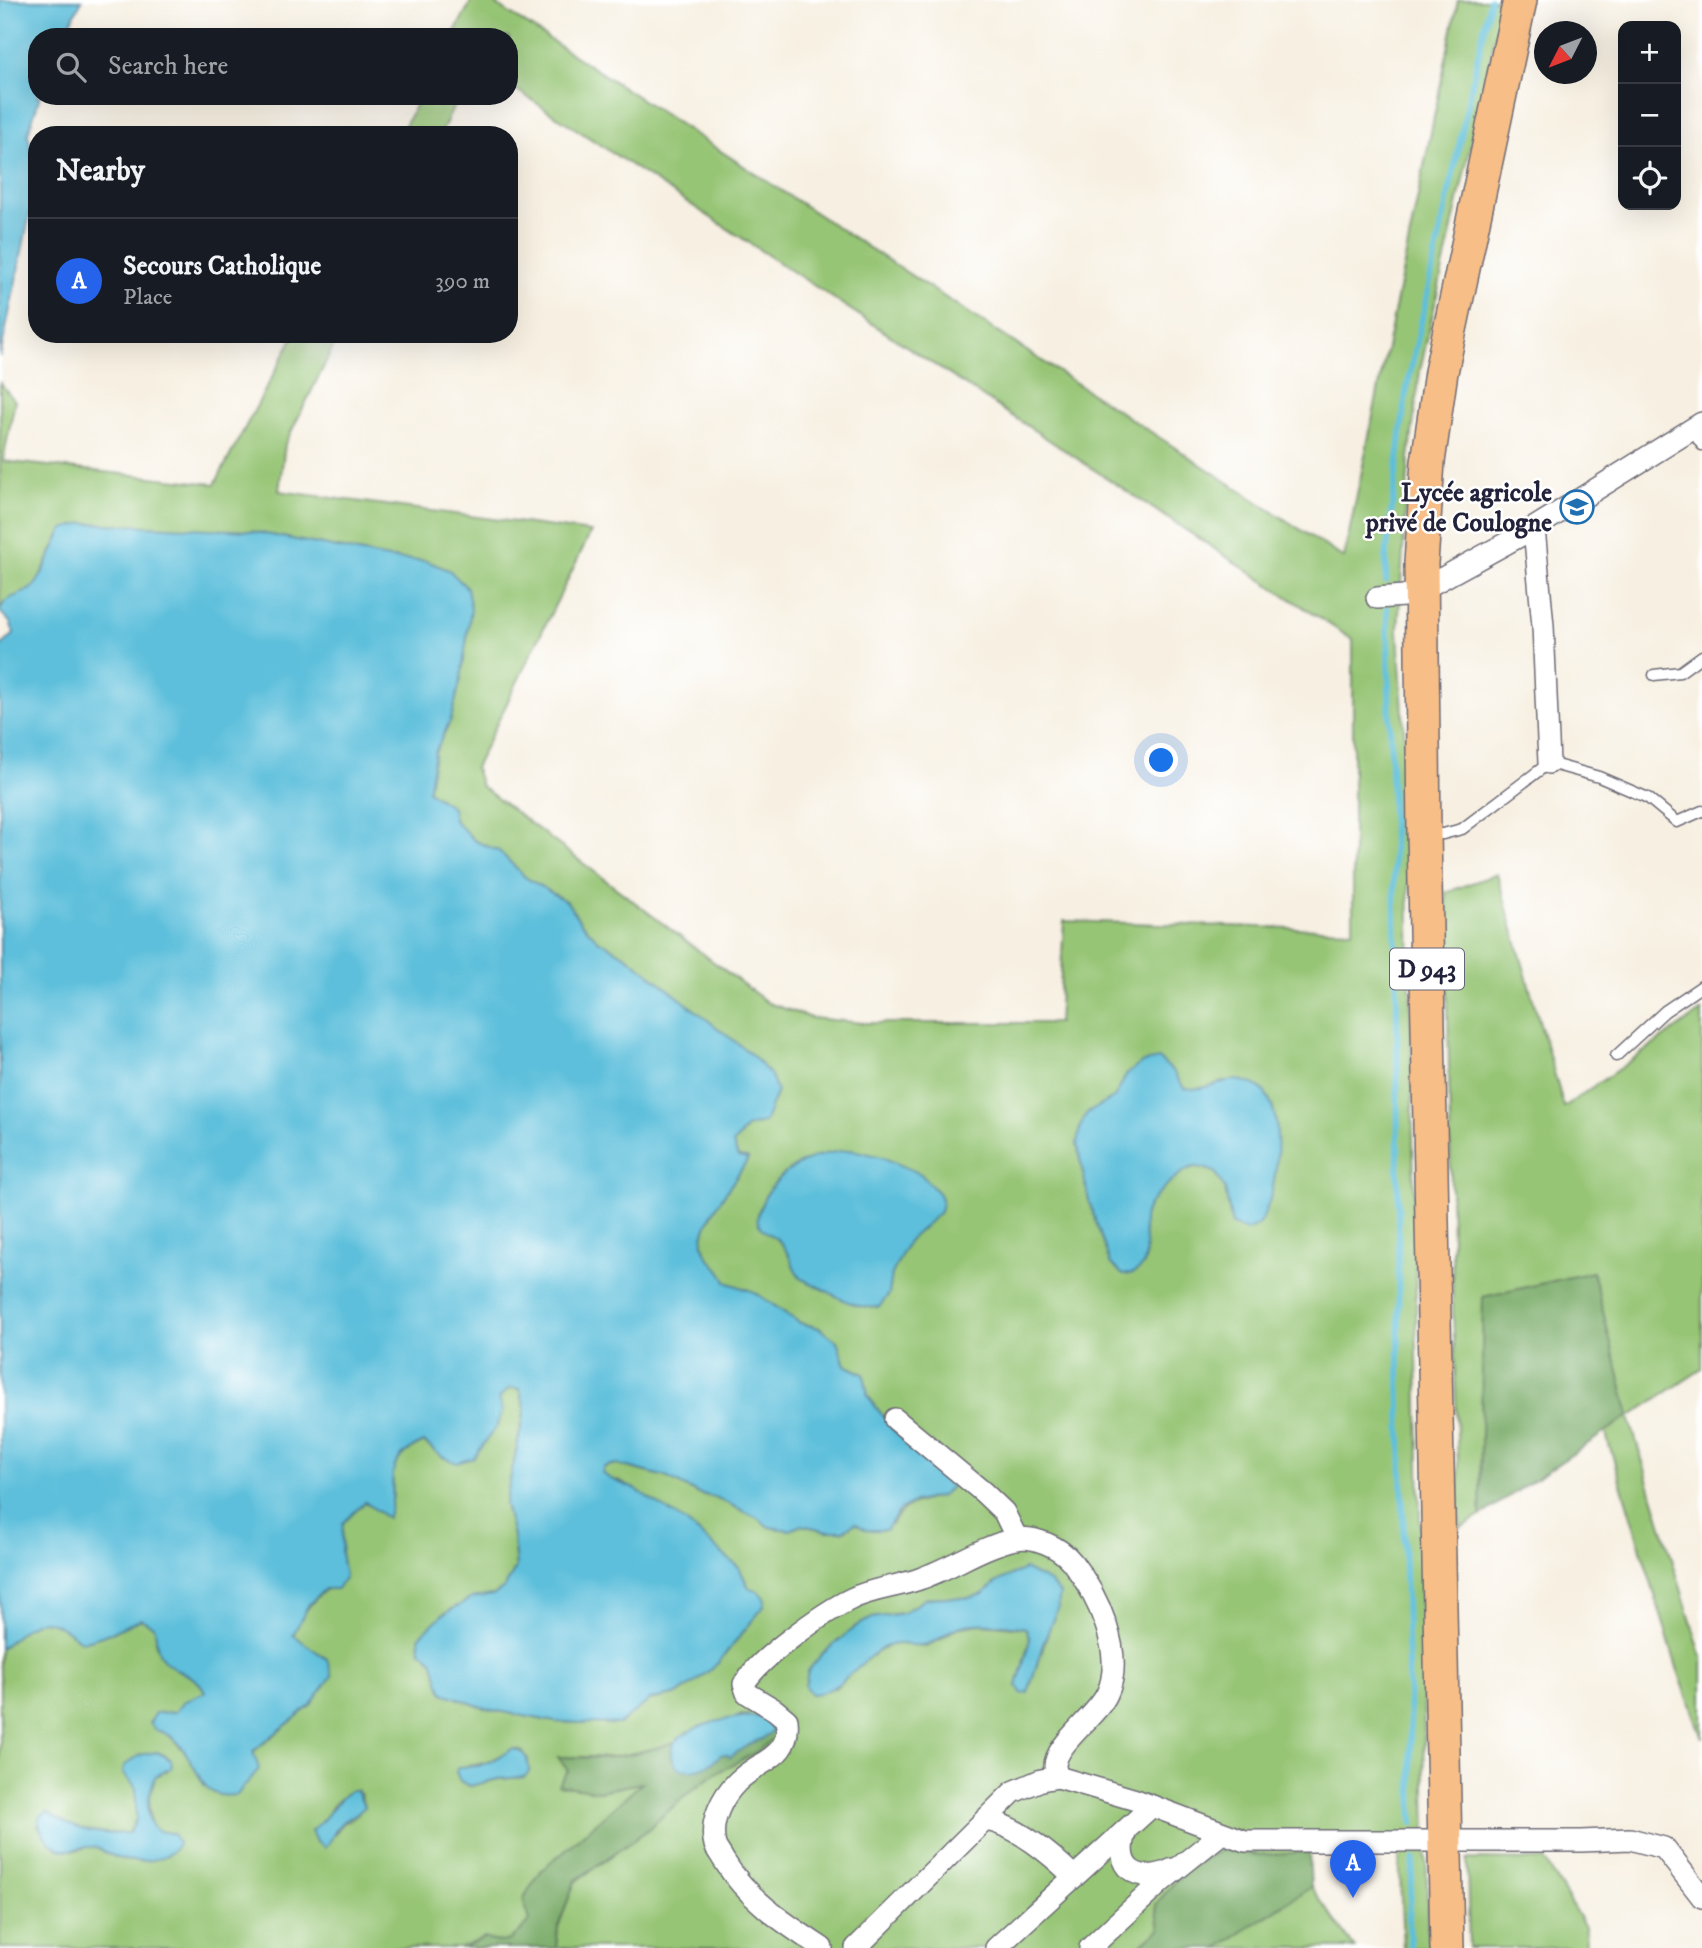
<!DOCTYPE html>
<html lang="en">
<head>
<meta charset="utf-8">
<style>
	:root { --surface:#171b24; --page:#242831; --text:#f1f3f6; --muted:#9ea1a6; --line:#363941; --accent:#2563eb }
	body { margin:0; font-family:"IM FELL DW Pica",serif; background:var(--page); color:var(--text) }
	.controls { position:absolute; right:21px; top:21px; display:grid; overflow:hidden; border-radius:14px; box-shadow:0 7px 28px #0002 }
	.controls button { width:63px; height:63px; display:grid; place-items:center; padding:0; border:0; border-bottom:2px solid var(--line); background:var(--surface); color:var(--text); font:35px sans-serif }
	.compass { position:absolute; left:1534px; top:21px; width:63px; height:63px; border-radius:50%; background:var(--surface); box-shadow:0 7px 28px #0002; rotate:228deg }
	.you { position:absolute; left:1162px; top:761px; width:24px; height:24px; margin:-18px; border:5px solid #fff; border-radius:50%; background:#1a73e8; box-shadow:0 0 0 10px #1a73e833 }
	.badge { display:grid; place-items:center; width:46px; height:46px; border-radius:50%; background:var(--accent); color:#fff; font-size:23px; font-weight:700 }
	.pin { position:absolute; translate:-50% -58px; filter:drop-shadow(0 2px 4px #0008) }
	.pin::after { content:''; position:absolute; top:37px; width:24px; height:21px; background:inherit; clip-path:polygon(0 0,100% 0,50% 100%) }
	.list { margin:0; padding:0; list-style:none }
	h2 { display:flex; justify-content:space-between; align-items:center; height:91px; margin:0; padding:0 28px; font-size:30px }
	h2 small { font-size:23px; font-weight:400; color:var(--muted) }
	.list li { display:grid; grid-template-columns:46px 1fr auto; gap:21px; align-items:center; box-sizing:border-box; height:126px; padding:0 28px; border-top:2px solid var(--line) }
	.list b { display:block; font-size:26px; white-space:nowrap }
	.list p { margin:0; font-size:23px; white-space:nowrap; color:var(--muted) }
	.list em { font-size:23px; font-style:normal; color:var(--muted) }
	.icon { flex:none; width:38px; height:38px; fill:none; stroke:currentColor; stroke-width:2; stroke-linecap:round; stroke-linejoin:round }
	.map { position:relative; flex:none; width:1702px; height:1948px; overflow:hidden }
	.search { position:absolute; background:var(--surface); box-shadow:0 7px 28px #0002; left:28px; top:28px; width:490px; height:77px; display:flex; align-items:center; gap:18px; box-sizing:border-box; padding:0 24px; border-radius:28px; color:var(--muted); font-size:26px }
	.panel { position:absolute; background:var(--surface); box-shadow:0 7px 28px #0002; left:28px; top:126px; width:490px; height:217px; border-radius:28px }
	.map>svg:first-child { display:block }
	.green { fill:#96c574; stroke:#5c7458; stroke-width:2; fill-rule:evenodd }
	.forest { fill:#78aa66; stroke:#4d6650; stroke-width:2 }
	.water { fill:#5dbfdb; stroke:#40708b; stroke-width:2 }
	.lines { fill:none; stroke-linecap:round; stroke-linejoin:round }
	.stream { stroke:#5dbfdb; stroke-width:6 }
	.lane-casing { stroke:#6d6a75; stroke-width:13 }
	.street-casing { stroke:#6d6a75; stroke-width:24 }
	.primary-casing { stroke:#6d6a75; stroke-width:36 }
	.lane { stroke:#fff; stroke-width:10 }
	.street { stroke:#fff; stroke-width:21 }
	.primary { stroke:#f7be87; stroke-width:33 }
	.labels { text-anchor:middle; stroke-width:5; stroke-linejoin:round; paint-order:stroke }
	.shield { fill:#fff; stroke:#646476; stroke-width:2 }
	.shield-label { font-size:24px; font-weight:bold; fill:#22223b }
	.poi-label { font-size:26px; font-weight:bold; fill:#22223b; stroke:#fff; text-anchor:end }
</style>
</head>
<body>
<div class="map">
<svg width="1702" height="1948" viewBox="0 0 1702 1948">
	<rect width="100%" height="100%" fill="#fff"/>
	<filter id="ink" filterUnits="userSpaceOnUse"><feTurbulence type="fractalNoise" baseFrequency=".0143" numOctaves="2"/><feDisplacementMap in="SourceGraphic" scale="14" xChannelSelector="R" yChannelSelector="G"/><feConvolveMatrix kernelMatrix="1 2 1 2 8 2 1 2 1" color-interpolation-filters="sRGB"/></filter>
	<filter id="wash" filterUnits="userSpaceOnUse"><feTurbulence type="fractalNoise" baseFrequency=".00686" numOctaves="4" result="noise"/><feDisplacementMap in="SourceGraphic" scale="28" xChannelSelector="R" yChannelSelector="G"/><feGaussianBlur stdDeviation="1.57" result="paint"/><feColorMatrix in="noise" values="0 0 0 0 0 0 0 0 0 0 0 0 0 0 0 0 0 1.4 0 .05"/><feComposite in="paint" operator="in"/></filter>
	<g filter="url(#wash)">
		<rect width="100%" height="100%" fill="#f7f0e2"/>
		<!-- green -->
		<g class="green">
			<path d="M472,0H499L497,5L1344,558L1458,0H1503L1420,371L1409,458L1398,630L1406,762L1428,1948H1403L1399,1850L1258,1855L1223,1849L1186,1869L1156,1904L1160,1929L1138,1948H556L558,1927L575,1882L646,1831L687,1794L714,1774L755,1753L707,1731L664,1746L616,1757H559L568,1771L559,1785L599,1791L644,1782L541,1871L531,1920L515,1939L498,1944L484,1938L461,1948H0V1649C37,1618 41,1609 82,1642L105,1635L141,1619L156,1627V1645L201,1683L206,1693C179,1704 178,1706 166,1732L192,1759L204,1785L253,1752L310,1706L327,1659L293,1636C305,1606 318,1593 345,1576L341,1553L342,1523L365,1502L387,1517C404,1482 373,1466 424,1442L442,1457L473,1458L502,1412L499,1398L510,1387L520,1389L525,1409L505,1504L513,1536L516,1567L506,1587L494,1595L472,1598L442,1615L432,1659L458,1699L488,1709L555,1722L619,1724L650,1700L678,1694L699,1679L718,1663L764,1606L758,1591L749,1588L739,1568L687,1523L619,1481L611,1480L602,1473L604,1467L615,1464L666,1477L697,1493L717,1498L758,1518L769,1527L789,1530L802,1525L828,1531H843L855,1523L892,1524C903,1504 920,1501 942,1496L912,1448L894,1431L868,1396L864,1374L845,1365L837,1341L819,1328L800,1323L754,1292L725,1282C720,1263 706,1263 703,1245C699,1222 737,1180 748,1158L738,1157L733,1144L747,1127L674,996L628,957L598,940L581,923L567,902L525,877L499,851L475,841L454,820L452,807L428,791L435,752L451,719L467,588L449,570L426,561L388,558L251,531L63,529L35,587L4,602L0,608V383L15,401L3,461L215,484L295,334H340L285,444L279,491L591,532L475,768L481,786L768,1003L812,1018L863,1023H1058L1064,921L1353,930V640L509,85V37H452ZM1024,1569L1050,1626L1036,1669L1017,1686L1030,1639L1026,1628L980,1624L956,1628L941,1639L926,1646L893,1643L862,1662L835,1688L839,1641L856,1626L887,1615L903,1613L925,1599L936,1597L969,1598L983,1594L995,1583ZM513,1749L521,1750L528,1758L524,1777L498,1779L470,1786L468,1765C485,1766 498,1757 513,1749ZM157,1752L166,1756L171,1761L167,1771L155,1776L149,1800L151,1825L159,1832H166L149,1859C133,1863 121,1861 107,1853C102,1851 97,1847 92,1846C87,1846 81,1850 76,1850C58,1850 46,1841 38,1825L47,1812C73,1830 98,1835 129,1833L136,1820V1789L134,1785L124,1774ZM351,1790L360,1793L364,1807L352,1819L342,1823L335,1835L316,1842L311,1831L323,1823L333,1805Z"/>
			<path d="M420,96H459L440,135H400Z"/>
			<path d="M1497,874L1564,1107L1702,1011V1369L1629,1417L1702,1658V1738L1677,1668L1605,1431L1629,1416L1593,1272L1483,1297L1480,1516L1460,1528L1453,1309L1446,892Z"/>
			<path d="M1467,1859L1545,1860L1585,1927L1586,1948H1469Z"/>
			<path d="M1311,1887L1355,1948H1217Z"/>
		</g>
		<!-- forest -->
		<g class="forest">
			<path d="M1593,1272L1629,1416L1480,1516L1483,1297Z"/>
			<path d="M744,1714L772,1722L776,1737L755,1753L714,1774L687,1794L646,1831L575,1881L558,1927L556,1948H461L484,1938C509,1948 515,1938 530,1920L523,1899L541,1871L642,1783L599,1791L558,1785L568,1771L558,1757C578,1757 599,1759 619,1756C663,1749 703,1732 744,1714Z"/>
			<path d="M1223,1849L1258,1855L1309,1852L1311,1887L1217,1948H1138L1160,1929L1156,1904L1186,1869Z"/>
		</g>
		<!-- water -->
		<g class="water">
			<path d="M0,0H82L63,37H37V96H40L28,134L37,180L0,357Z"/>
			<path d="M84,523L251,531L388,558L426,561L449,570L467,588L471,609L461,679L451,719L435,752L428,791L452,807L454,820L475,841L499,851L525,877L567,902L581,923L598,940L628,957L752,1055L770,1074L777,1091L764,1123L747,1127L733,1144L738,1157L748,1159C737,1179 699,1223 703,1245C706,1263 720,1263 726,1282L754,1292L800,1323L819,1328L837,1341L845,1365L864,1374L868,1396L894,1431L954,1483L942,1496L915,1502L899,1511L886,1530H866L855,1523L843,1531H828L802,1525L789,1530L769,1527L758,1518L717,1498L697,1493L666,1477L616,1464L604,1467L602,1473L611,1479L635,1489L687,1523L739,1568L749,1588L758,1591L765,1599L764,1606L718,1663L699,1679L678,1694L650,1700L619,1724L555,1722L488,1709L443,1693L432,1659L420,1650L419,1637L442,1615L472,1598L494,1595L505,1587L516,1567L513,1536L505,1504L525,1409L520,1389L510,1388L499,1398L502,1412L497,1426L473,1458L457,1463L442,1457L424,1442C374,1465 403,1482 387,1518L365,1502L343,1523L341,1553L345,1576L337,1589H325L309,1604L293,1635L327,1659L332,1676L310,1706L253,1751L259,1769L237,1795C231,1795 225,1796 220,1795C193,1790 193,1736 155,1730L150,1723L155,1713L175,1712L183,1702L205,1692C197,1673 175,1674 163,1659C156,1650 156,1637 155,1627L141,1619L105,1635L82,1642C41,1609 37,1618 0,1649V647L14,634L10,622L0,612C3,595 21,597 33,587C41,581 57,540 63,529Z"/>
			<path d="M1159,1059L1173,1071L1184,1088C1213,1093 1226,1070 1257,1086C1289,1103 1278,1197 1260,1222C1257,1227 1252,1228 1247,1231L1232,1225L1225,1189L1215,1172C1209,1170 1201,1166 1195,1167C1183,1168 1152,1197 1147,1209C1135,1231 1164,1272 1123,1275L1110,1263L1089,1201L1077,1144L1080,1127L1086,1114L1115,1097L1126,1075L1143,1062Z"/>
			<path d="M852,1150L882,1157L921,1174L939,1194L942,1202L940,1212L908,1241L892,1274L889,1294L879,1307C856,1310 839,1297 819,1287C813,1284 805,1282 800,1277C791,1266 789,1249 778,1240C771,1234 761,1232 758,1222C756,1215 760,1208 763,1201C779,1167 817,1152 852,1150Z"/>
			<path d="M1024,1569L1050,1582L1060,1594L1058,1607L1043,1644L1028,1693L1021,1694L1017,1686L1030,1639L1026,1628C1007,1625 974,1620 956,1628C946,1632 939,1641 928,1644C912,1649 900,1638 881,1649C858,1662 839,1694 811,1694L805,1686L808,1671L821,1655L856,1626L872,1618L903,1613L925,1599L936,1597L969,1598L983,1594L995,1583Z"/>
			<path d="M754,1716L769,1719L772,1732L762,1739L751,1743L730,1757L726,1754L720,1755C712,1768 676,1781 672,1756C667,1726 734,1717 754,1716Z"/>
			<path d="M512,1749C526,1751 529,1759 529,1772L524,1777L498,1779L470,1786L460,1781L456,1772L458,1767L478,1766L492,1761Z"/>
			<path d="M156,1752L165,1756L171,1761L172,1767L155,1777C150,1791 141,1820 157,1830C161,1832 167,1832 173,1834L178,1842C174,1861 136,1864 121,1859C112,1857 104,1850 96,1848C86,1844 74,1851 63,1850C50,1848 37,1829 39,1817L48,1812C74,1831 97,1835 129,1833L136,1820V1789L134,1785L123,1774L124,1766L140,1755Z"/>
			<path d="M351,1790H357L364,1807C357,1816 348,1817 340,1824C333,1831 333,1841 324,1848L316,1842L311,1831C328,1819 332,1803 351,1790Z"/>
		</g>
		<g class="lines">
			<!-- stream -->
			<g class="stream">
				<path d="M1386,581V557L1406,393L1490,0"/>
				<path d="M1387,608L1397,999L1399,1379L1413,1823"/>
				<path d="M1410,1948L1409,1916L1414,1859"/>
			</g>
		</g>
	</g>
	<g filter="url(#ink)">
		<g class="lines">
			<defs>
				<g id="lane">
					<path d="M1691,429L1702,445"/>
					<path d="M1654,675L1680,672L1702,656"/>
					<path d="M1426,834H1443L1462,829L1549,763L1599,777L1648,798L1677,822L1702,811"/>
					<path d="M1616,1056L1665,1011L1702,986"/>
				</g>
				<g id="street">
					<path d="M1534,528L1702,423"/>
					<path d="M1377,598L1404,596L1421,590L1534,528L1543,626L1549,763"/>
					<path d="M895,1419L983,1492L1004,1512L1017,1539"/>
					<path d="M985,1820C1016,1825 1052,1855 1074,1877"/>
					<path d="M1126,1830C1112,1868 1138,1886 1173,1869"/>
					<path d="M822,1948C784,1923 746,1898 723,1859C721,1855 716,1849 715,1845C709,1822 722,1797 737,1782C760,1759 791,1759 787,1720L775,1710L747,1693L744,1684C758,1659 824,1612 851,1599C873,1588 899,1587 922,1578C953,1567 983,1546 1015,1539C1034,1535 1060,1547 1072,1562C1097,1594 1126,1654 1107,1694C1097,1716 1055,1744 1055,1766C1055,1770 1057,1773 1058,1777"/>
					<path d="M856,1948L1013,1792L1041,1780L1058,1777L1136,1800L1245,1841H1581L1630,1839L1664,1848L1702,1897"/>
					<path d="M996,1948L1152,1806"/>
					<path d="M1090,1948L1162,1881L1222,1833"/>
				</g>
				<path id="primary" d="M1447,1948L1424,833L1421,563L1428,462L1441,372L1520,0"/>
			</defs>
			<!-- lane casing -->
			<use href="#lane" class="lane-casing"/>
			<!-- street casing -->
			<use href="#street" class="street-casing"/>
			<!-- primary casing -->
			<use href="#primary" class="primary-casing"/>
			<!-- lane -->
			<use href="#lane" class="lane"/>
			<!-- street -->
			<use href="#street" class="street"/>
			<!-- primary -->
			<use href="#primary" class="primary"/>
		</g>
	</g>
	<!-- icons -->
	<defs>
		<symbol id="school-ring" viewBox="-11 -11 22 22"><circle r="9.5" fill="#fff" stroke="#1f6fb2" stroke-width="1.5"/><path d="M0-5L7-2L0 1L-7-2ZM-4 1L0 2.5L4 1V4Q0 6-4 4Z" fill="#1f6fb2"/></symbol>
	</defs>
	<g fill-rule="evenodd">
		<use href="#school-ring" x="1558" y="488" width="38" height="38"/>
	</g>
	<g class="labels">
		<!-- shield labels -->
		<rect class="shield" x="1390" y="948.5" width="74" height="41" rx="5"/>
		<g class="shield-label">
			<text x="1427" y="977">D 943</text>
		</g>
		<!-- poi labels -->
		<g class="poi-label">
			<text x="1552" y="501">Lycée agricole<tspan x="1552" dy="30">privé de Coulogne</tspan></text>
		</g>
	</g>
</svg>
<div class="controls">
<button>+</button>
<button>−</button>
<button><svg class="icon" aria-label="locate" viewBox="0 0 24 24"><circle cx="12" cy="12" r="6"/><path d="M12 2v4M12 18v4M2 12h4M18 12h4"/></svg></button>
</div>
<svg class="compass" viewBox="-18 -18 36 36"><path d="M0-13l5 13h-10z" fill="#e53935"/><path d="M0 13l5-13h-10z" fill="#9ea1a6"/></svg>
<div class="you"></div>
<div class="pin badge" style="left:1353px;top:1898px">A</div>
<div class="search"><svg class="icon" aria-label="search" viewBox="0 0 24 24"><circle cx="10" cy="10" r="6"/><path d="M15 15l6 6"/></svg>Search here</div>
<section class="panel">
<h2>Nearby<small></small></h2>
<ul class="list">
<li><span class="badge">A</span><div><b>Secours Catholique</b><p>Place</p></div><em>390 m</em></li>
</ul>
</section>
</div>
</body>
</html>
